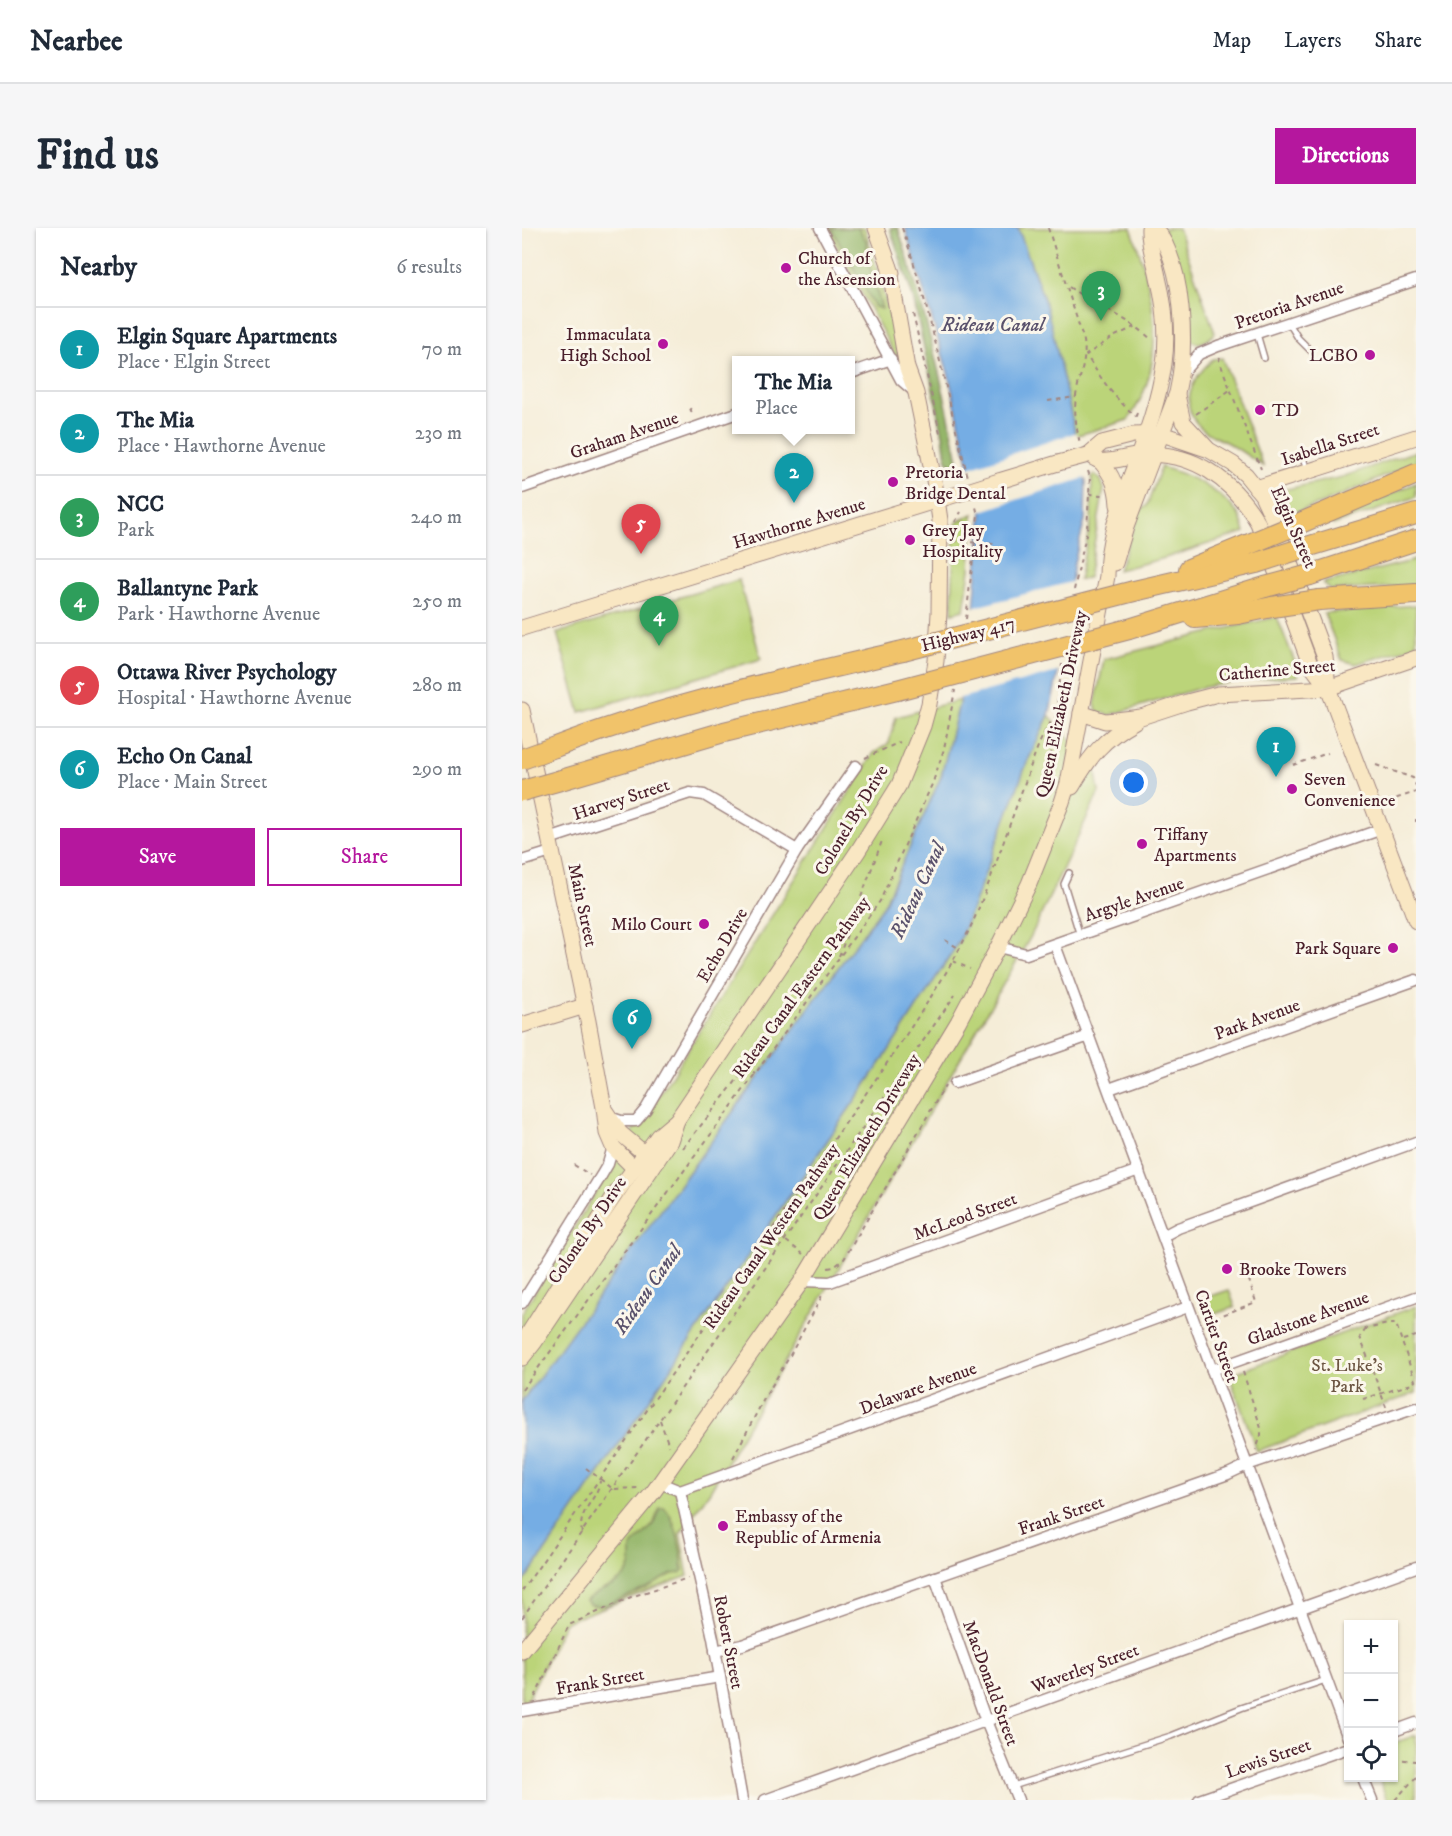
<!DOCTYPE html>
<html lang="en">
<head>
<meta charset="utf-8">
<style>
	:root { --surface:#fff; --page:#f6f6f7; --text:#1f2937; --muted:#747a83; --line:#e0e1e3; --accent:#b5179e }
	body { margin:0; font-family:"IM FELL DW Pica",serif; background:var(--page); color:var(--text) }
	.controls { position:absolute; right:18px; bottom:18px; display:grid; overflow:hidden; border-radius:0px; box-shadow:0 2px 4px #0004 }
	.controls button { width:54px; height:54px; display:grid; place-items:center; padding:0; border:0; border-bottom:2px solid var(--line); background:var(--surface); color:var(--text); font:30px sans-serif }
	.you { position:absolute; left:612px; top:555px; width:21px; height:21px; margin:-15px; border:4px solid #fff; border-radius:50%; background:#1a73e8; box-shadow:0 0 0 9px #1a73e833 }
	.badge { display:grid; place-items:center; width:39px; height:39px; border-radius:50%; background:var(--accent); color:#fff; font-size:20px; font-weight:700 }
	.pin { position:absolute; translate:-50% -50px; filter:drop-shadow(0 2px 3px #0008) }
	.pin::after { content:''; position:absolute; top:32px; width:21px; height:18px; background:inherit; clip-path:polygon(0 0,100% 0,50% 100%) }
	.popup { position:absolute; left:210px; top:128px; width:123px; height:78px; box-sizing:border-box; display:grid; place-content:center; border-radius:0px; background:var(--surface); filter:drop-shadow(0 2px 4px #0005); font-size:20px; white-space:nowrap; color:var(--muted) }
	.popup b { font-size:22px; color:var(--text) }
	.popup::after { content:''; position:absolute; left:50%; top:100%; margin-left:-12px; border:12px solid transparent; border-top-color:var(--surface) }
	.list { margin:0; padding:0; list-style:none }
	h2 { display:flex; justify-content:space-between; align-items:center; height:78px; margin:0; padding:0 24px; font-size:26px }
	h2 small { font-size:20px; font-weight:400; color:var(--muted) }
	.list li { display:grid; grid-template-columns:39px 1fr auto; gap:18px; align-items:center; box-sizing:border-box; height:84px; padding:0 24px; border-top:2px solid var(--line) }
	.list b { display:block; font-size:22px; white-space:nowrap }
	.list p { margin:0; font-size:20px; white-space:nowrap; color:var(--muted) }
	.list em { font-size:20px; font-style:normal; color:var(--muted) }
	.actions { display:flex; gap:12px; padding:18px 24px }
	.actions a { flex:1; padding:14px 0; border:2px solid var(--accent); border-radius:0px; text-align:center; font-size:21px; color:var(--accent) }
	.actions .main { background:var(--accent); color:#fff }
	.icon { flex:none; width:33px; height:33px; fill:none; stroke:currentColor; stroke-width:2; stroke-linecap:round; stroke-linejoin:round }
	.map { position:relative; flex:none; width:894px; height:1572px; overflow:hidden; border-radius:0px }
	header { display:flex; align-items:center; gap:36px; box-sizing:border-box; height:84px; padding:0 30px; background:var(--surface); border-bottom:2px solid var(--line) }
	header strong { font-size:28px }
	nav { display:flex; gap:33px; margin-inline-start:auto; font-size:21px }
	.intro { display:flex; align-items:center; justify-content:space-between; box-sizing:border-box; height:144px; padding:0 36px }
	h1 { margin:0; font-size:42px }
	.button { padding:15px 27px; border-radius:0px; background:var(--accent); color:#fff; font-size:21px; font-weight:700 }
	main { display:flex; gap:36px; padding:0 36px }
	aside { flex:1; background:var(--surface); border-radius:0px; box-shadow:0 2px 4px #0004 }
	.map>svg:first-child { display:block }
	.green { fill:#bbd479; stroke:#827a52; stroke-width:1.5 }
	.forest { fill:#94b669; stroke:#6f6a4a; stroke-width:1.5 }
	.water { fill:#75ade4; stroke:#606688; stroke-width:1.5 }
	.pier { fill:#f5edd8 }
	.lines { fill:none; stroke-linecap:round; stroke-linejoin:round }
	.lane-casing { stroke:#a08682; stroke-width:8 }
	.street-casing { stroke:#a08682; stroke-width:13 }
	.secondary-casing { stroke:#a08682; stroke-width:17 }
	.highway-casing { stroke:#a08682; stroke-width:22 }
	.path { stroke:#a08682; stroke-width:2; stroke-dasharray:4.5 4.5; stroke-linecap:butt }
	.lane { stroke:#fff; stroke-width:5 }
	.street { stroke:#fff; stroke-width:10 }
	.secondary { stroke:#f9e7c3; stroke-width:15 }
	.highway { stroke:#f1c36a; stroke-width:20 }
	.secondary-bridge-casing { stroke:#a08682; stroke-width:17; stroke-linecap:butt }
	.highway-bridge-casing { stroke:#a08682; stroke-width:22; stroke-linecap:butt }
	.secondary-bridge { stroke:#f9e7c3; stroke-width:15 }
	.highway-bridge { stroke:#f1c36a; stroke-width:20 }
	.poi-dot { fill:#b5179e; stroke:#fbf7ec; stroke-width:2 }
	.labels { text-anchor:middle; stroke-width:6; stroke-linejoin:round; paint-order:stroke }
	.poi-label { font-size:18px; fill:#4a1f2b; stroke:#fbf7ec; text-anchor:start }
	.street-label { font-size:18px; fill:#4a1f2b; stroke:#fbf7ec }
	.park-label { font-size:18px; fill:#6c5542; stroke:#fbf7ec }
	.water-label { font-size:20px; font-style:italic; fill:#59516c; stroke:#fbf7ec }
</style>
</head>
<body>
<header>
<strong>Nearbee</strong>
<nav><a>Map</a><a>Layers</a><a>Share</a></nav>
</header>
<div class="intro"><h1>Find us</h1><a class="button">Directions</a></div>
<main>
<aside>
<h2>Nearby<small>6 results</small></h2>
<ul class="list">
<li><span class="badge" style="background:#0f9aa8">1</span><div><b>Elgin Square Apartments</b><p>Place · Elgin Street</p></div><em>70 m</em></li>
<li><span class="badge" style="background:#0f9aa8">2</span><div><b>The Mia</b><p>Place · Hawthorne Avenue</p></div><em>230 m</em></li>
<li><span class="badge" style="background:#2e9e5b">3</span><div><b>NCC</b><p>Park</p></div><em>240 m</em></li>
<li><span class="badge" style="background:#2e9e5b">4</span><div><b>Ballantyne Park</b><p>Park · Hawthorne Avenue</p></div><em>250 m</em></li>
<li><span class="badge" style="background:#e0444e">5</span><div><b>Ottawa River Psychology</b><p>Hospital · Hawthorne Avenue</p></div><em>280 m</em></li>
<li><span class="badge" style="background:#0f9aa8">6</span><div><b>Echo On Canal</b><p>Place · Main Street</p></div><em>290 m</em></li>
</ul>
<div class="actions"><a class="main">Save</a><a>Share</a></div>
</aside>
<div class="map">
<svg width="894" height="1572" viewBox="0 0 894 1572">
	<rect width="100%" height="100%" fill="#fbf7ec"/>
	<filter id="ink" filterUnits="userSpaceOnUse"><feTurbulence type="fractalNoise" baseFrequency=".0167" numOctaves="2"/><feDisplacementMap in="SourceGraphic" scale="12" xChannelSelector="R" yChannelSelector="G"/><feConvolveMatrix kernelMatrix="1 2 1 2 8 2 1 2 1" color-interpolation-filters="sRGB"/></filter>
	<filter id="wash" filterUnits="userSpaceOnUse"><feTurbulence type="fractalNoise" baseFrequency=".008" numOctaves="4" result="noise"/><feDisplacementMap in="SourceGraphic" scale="24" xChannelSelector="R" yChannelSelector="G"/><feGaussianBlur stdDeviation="1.35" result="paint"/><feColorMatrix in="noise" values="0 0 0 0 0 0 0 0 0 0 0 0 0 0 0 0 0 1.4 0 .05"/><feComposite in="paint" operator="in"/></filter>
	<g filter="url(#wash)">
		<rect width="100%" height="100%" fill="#f5edd8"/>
		<!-- green -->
		<g class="green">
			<path d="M305,0H343L373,106L377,129H374Z"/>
			<path d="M496,0H609C632,62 648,135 606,192L553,208L524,77Z"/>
			<path d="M641,0H656L693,105C687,112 676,120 668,111L664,73Z"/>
			<path d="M700,130L741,238C730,231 720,223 709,217C701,212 691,209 683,203C654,181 669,151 691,131Z"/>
			<path d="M894,223V235L803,274L762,288L756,268V263L820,249Z"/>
			<path d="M639,239C667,246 698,262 716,286C720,291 721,299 723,304L643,330L596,342L618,282L625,278Z"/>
			<path d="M572,247L579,252L582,261L566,350L557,352L569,293L570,248Z"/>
			<path d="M894,255V269L811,297L808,292Z"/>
			<path d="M451,286L448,342L442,382L430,385L432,302L436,293Z"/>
			<path d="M894,332V358L809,362L801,355Z"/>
			<path d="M217,352L239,431L58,484L35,405Z"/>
			<path d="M894,377V418L834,436L820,432L802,385Z"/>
			<path d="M755,389L776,442V448L720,452L678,460L588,487L575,483L573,476L582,431L693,403Z"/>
			<path d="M438,472L419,549L362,677L0,1173V1085L112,901L140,863L352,525L367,515L374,489Z"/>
			<path d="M527,487L573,539L577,564L508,710L188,1263L158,1306L166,1348L43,1394L0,1483V1357L360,833L430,725L439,709L504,537Z"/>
			<path d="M707,1062L713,1079L687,1088L680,1071Z"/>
			<path d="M894,1078V1165L735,1223L707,1147Z"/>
			<path d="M894,1507V1572H865L857,1550H872V1515Z"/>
		</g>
		<!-- forest -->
		<g class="forest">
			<path d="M309,0H336L345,14V28L360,81L353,79Z"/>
			<path d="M368,0H376C403,81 422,159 438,243L435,244C422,236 423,221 421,207L391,69Z"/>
			<path d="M138,1280H142C154,1289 160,1326 161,1342L158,1345L150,1346L125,1360L84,1377L75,1378L67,1376L64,1372C79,1359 101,1359 108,1338C110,1331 108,1325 109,1319L131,1297Z"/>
		</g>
		<!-- water -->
		<path class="water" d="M383,0H496L524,77L532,109L564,253L563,292L552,335L535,450L527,487L504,537L439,709L430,725L360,833L0,1357V1173L362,677L419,549L438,472L452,382L460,282L447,238L426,145Z"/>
		<!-- pier -->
		<g class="pier">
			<path d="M555,204L566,249L457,284L444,241Z"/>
			<path d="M553,353L539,443L435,471L449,380Z"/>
		</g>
	</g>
	<g filter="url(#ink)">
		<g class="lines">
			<defs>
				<g id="lane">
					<path d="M767,95L776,110L789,123"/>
					<path d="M735,106L742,130"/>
					<path d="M780,226L785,243"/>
					<path d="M547,645L542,656L558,708"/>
					<path d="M491,1558L649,1508L719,1480L804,1452"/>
				</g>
				<g id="street">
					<path d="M298,0L379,152L393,164"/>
					<path d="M329,145L369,131"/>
					<path d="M659,146L677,126L696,118L894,52"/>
					<path d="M0,260L215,185"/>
					<path d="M27,611L168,565L182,567L275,622"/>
					<path d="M0,633L29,624"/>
					<path d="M533,717L826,1510"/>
					<path d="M476,719L504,726L860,601"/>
					<path d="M433,855L567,808"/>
					<path d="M587,861L894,752"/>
					<path d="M87,889L99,893H114L124,881L275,622L334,538"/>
					<path d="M641,1008L656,1000L894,914"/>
					<path d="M280,1053L308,1054L617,942"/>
					<path d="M0,1075L79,948L86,936L91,919"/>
					<path d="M690,1142L894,1069"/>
					<path d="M138,1255L158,1263L666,1079"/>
					<path d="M158,1263L191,1410L220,1572"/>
					<path d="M413,1349L464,1493L496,1572"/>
					<path d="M193,1423L220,1417L706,1246L725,1237L894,1180"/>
					<path d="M0,1483L198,1449"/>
					<path d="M872,1503L894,1495"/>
					<path d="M841,1550L850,1572"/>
					<path d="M243,1572L894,1339"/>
					<path d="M677,1572L826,1520"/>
				</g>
				<g id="secondary">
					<path d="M354,0L370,45"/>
					<path d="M655,167L661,194L685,220"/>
					<path d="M579,234C591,248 595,259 596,277"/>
					<path d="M477,253L536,235"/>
					<path d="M734,260L894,209"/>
					<path d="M593,335L604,299L655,165C665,121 663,37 633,0"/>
					<path d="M0,400L439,265"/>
					<path d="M806,460L788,436L736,295C711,252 670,222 619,227C609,228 587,235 578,233C574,232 569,228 566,227L580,215L611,207L640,206L687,222L711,236L724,247L740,267L753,295L803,429L806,460L811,473L894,693"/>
					<path d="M0,482L66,793L82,880L85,905L91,919L112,940"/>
					<path d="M559,485L583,493L594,492L619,489L665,474L696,466L806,460L894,430"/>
					<path d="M550,559C568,528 581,511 613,493"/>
					<path d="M0,797L63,778"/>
					<path d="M84,884L98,905L129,931"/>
					<path d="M0,1116L92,968L136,908L155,892"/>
					<path d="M0,1130L12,1115L134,934L148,913L155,892L336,623L377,557L401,498L407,476L414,433L417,385L418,292L412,252L394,165L385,140L367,37"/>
					<path d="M0,1423L132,1263L280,1053L436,794L476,719L507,656L540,574L546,555L585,348C585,309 600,273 613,237C625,204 637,171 642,136C646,107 643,77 636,49C633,32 626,18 627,0"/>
				</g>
				<g id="highway">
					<path d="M769,299L894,246"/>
					<path d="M778,321L894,286"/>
					<path d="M667,341L725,317"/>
					<path d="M788,347L894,312"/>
					<path d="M612,363L734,335"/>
					<path d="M797,372L894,366"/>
					<path d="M673,390L716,386L750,379"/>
					<path d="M607,401L743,359"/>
					<path d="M33,519C145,476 264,451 381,423"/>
					<path d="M39,552L202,504L375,462"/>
				</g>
			</defs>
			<!-- lane casing -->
			<use href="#lane" class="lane-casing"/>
			<!-- street casing -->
			<use href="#street" class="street-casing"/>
			<!-- secondary casing -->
			<use href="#secondary" class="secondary-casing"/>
			<!-- highway casing -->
			<use href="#highway" class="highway-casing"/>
			<!-- path -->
			<g class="path">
				<path d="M380,0C409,81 424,166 446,249"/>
				<path d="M526,0L562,113C565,135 557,147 554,168C552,183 554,200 558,215"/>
				<path d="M227,1V0"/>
				<path d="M547,59C574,78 606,89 630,112"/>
				<path d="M391,86L419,209"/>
				<path d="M698,129L697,132L739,241"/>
				<path d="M526,173L554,169"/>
				<path d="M168,180L171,188"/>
				<path d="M615,185L614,188C592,171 579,150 564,127L591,109L615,98"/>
				<path d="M674,186L708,162"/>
				<path d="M424,239L431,247"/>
				<path d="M567,266L581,267"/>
				<path d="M433,294L439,284"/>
				<path d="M431,313L474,316"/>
				<path d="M552,362L565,302L568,249L566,243"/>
				<path d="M444,391L456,287L453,275"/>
				<path d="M343,530L378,514"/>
				<path d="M771,537L806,525"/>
				<path d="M854,537L891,550L894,558"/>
				<path d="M528,564L527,543L540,436"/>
				<path d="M866,573L894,564"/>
				<path d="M894,591V594"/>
				<path d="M423,712L438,721"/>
				<path d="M317,728L360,613"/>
				<path d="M431,733L448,741"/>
				<path d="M161,920L222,843L227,842L233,846"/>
				<path d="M52,937L68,947"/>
				<path d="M250,1002L281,1026"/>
				<path d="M306,1040L312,1039L322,1031L423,858"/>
				<path d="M685,1093L734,1074L727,1052"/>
				<path d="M844,1101L838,1109L864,1179"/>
				<path d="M881,1112L894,1108"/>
				<path d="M721,1144L739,1200V1207L734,1222"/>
				<path d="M0,1162L212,875L358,673L411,554L422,521L433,462"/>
				<path d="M841,1171L890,1156L893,1153L874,1096H866L844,1101L843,1099"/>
				<path d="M138,1192L147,1218"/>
				<path d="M211,1230L243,1169L266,1131L299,1070L300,1064"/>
				<path d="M64,1240L91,1261L117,1260"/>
				<path d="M60,1305C55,1282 75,1273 78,1253"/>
				<path d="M0,1363L376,819C406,773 438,728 458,677C474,638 487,597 502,557C510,535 517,510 531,491"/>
				<path d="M0,1390L433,767"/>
				<path d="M13,1469L47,1397L109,1369L166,1350"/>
				<path d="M872,1531L894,1533"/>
				<path d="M873,1572L894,1549"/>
			</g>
			<!-- lane -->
			<use href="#lane" class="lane"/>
			<!-- street -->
			<use href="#street" class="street"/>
			<!-- secondary -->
			<use href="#secondary" class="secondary"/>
			<!-- highway -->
			<use href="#highway" class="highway"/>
			<defs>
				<g id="secondary-bridge">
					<path d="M536,235L566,227"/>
					<path d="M439,265L477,253"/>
				</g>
				<g id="highway-bridge">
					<path d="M725,317L769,299"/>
					<path d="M734,335L778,321"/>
					<path d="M743,359L788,347"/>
					<path d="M750,379L797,372"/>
					<path d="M381,423L612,363"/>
					<path d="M375,462L607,401"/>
					<path d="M0,531L33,519"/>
					<path d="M0,563L39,552"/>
				</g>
			</defs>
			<!-- secondary-bridge casing -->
			<use href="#secondary-bridge" class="secondary-bridge-casing"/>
			<!-- highway-bridge casing -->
			<use href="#highway-bridge" class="highway-bridge-casing"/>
			<!-- secondary-bridge -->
			<use href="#secondary-bridge" class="secondary-bridge"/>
			<!-- highway-bridge -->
			<use href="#highway-bridge" class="highway-bridge"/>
		</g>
	</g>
	<!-- markers -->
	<g class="poi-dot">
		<circle cx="264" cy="40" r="6"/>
		<circle cx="141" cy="116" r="6"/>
		<circle cx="848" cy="127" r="6"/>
		<circle cx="738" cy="182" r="6"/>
		<circle cx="371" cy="254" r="6"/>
		<circle cx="388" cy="312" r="6"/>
		<circle cx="770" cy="561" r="6"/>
		<circle cx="620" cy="616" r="6"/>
		<circle cx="182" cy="696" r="6"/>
		<circle cx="871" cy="720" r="6"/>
		<circle cx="705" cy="1041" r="6"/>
		<circle cx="201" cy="1298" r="6"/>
	</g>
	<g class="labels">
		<!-- poi labels -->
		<g class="poi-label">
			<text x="276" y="36">Church of<tspan x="276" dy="21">the Ascension</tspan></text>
			<text x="129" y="112" text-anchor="end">Immaculata<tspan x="129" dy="21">High School</tspan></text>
			<text x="836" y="133" text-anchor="end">LCBO</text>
			<text x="750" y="188">TD</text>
			<text x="383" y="250">Pretoria<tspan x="383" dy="21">Bridge Dental</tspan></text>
			<text x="400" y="308">Grey Jay<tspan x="400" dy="21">Hospitality</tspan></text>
			<text x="782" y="557">Seven<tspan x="782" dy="21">Convenience</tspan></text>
			<text x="632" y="612">Tiffany<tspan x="632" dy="21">Apartments</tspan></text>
			<text x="170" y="702" text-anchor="end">Milo Court</text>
			<text x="859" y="726" text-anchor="end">Park Square</text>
			<text x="717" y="1047">Brooke Towers</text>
			<text x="213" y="1294">Embassy of the<tspan x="213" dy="21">Republic of Armenia</tspan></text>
		</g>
		<!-- street labels -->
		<g class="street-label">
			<text transform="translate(767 77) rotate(-19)" y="6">Pretoria Avenue</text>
			<text transform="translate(102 207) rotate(-19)" y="6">Graham Avenue</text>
			<text transform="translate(808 216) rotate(-18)" y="6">Isabella Street</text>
			<text transform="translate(277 295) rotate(-17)" y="6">Hawthorne Avenue</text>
			<text transform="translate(772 299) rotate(66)" y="6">Elgin Street</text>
			<text transform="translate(446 406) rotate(-14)" y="6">Highway 417</text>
			<text transform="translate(755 442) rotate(-5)" y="6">Catherine Street</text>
			<text transform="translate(539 476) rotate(-78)" y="6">Queen Elizabeth Driveway</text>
			<text transform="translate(99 571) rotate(-18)" y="6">Harvey Street</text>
			<text transform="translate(329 592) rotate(-59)" y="6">Colonel By Drive</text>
			<text transform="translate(612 671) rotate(-19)" y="6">Argyle Avenue</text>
			<text transform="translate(61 677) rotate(78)" y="6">Main Street</text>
			<text transform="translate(200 717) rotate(-60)" y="6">Echo Drive</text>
			<text transform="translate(279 759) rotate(-54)" y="6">Rideau Canal Eastern Pathway</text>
			<text transform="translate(735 791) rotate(-20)" y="6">Park Avenue</text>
			<text transform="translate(344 909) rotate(-59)" y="6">Queen Elizabeth Driveway</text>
			<text transform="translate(443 988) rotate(-20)" y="6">McLeod Street</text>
			<text transform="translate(65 1002) rotate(-56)" y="6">Colonel By Drive</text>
			<text transform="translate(249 1008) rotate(-55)" y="6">Rideau Canal Western Pathway</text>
			<text transform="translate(786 1090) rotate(-20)" y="6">Gladstone Avenue</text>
			<text transform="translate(695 1108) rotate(70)" y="6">Cartier Street</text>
			<text transform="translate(396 1160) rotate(-20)" y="6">Delaware Avenue</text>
			<text transform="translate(539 1287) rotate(-19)" y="6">Frank Street</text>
			<text transform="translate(207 1414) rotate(79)" y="6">Robert Street</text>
			<text transform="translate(563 1440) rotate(-20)" y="6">Waverley Street</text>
			<text transform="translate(78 1453) rotate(-10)" y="6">Frank Street</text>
			<text transform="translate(469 1455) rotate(70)" y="6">MacDonald Street</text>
			<text transform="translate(746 1530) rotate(-19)" y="6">Lewis Street</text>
		</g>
		<!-- park labels -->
		<g class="park-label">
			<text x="825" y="1143">St. Luke's<tspan x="825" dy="21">Park</tspan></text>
		</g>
		<!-- water labels -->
		<g class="water-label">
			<text x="471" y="103">Rideau Canal</text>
			<text transform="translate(395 662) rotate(-65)" y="7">Rideau Canal</text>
			<text transform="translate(125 1061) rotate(-55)" y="7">Rideau Canal</text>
		</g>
	</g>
</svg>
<div class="controls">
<button>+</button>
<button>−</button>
<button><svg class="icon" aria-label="locate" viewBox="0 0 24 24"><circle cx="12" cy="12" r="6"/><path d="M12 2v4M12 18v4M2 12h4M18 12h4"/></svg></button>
</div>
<div class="you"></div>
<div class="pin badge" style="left:754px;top:549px;background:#0f9aa8">1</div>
<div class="pin badge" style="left:272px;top:275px;background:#0f9aa8">2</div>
<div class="popup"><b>The Mia</b>Place</div>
<div class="pin badge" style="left:579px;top:93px;background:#2e9e5b">3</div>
<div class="pin badge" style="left:137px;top:418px;background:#2e9e5b">4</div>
<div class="pin badge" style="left:119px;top:326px;background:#e0444e">5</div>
<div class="pin badge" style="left:110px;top:821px;background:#0f9aa8">6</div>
</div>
</main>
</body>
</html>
